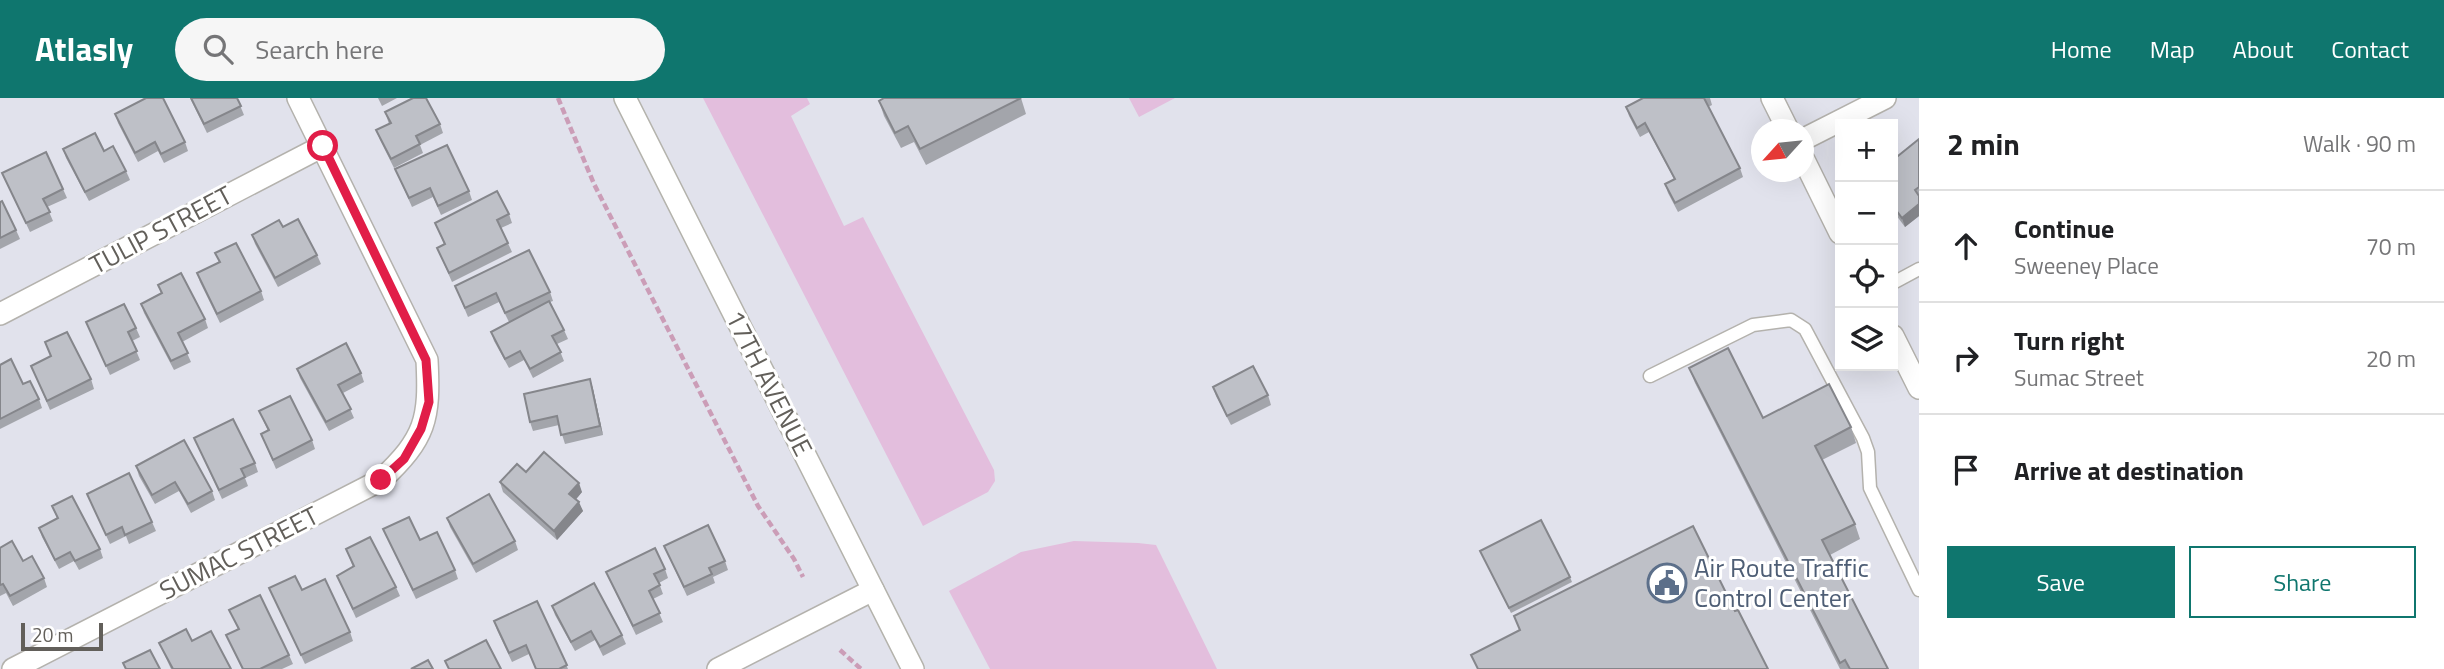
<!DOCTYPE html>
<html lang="en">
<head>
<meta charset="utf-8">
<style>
	:root { --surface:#fff; --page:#f6f6f6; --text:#202124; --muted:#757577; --line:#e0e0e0; --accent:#0f766e }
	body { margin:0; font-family:"Titillium Web",sans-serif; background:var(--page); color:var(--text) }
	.controls { position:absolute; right:21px; top:21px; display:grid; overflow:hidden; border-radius:0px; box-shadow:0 7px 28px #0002 }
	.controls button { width:63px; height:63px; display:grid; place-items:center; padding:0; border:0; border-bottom:2px solid var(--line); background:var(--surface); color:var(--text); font:35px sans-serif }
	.compass { position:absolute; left:1751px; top:21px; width:63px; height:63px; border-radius:50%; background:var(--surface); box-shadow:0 7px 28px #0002; rotate:243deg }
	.scale { position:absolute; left:21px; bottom:18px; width:82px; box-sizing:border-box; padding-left:7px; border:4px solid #625f5a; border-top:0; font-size:19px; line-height:24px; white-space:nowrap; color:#625f5a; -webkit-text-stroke:5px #fff; paint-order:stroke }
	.stop { position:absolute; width:21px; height:21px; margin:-16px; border:5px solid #e11d48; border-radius:50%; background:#fff }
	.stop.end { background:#e11d48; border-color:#fff; box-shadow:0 2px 7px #0008 }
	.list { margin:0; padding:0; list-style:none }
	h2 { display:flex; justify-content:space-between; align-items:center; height:91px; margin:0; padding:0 28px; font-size:30px }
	h2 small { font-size:23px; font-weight:400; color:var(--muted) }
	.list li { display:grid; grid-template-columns:46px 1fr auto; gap:21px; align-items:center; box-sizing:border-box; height:112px; padding:0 28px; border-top:2px solid var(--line) }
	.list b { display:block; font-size:26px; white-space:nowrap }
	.list p { margin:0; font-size:23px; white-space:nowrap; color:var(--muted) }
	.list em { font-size:23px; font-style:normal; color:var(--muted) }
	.actions { display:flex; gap:14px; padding:21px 28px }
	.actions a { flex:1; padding:16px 0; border:2px solid var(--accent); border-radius:0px; text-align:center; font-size:24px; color:var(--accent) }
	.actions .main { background:var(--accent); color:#fff }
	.icon { flex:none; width:38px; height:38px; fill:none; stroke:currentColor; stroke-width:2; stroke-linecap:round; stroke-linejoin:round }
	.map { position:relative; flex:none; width:1919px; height:571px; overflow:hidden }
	header { display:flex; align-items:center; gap:42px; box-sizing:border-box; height:98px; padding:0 35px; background:var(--accent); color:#fff }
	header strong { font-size:33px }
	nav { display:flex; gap:38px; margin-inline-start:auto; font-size:24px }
	.search { width:490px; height:63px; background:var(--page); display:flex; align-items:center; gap:18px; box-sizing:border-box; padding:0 24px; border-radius:38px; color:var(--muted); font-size:26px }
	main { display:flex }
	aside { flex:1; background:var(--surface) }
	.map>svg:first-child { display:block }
	.green { fill:#e3bedd }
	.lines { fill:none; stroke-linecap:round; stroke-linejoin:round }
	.service-casing { stroke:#b4b2ad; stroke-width:15 }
	.minor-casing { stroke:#b4b2ad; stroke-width:24 }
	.secondary-casing { stroke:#b4b3ac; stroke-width:24 }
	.path { stroke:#cb9db7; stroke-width:4.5; stroke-dasharray:7 3.5; stroke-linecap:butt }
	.service { stroke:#fff; stroke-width:12 }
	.minor { stroke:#fff; stroke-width:21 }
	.secondary { stroke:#fff; stroke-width:21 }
	.wall { fill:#a3a5ab }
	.shaded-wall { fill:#85868b }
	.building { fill:#bec0c7; stroke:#85868b; stroke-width:2 }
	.route { stroke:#e11d48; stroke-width:9 }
	.labels { text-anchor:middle; stroke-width:6; stroke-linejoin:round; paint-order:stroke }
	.street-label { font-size:26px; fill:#625f5a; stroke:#fff }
	.service-label { font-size:26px; fill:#4e5e75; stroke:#fff; text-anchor:start }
</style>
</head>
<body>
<header>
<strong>Atlasly</strong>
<div class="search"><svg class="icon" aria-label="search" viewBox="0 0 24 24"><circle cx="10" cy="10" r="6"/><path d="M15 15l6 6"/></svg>Search here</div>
<nav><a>Home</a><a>Map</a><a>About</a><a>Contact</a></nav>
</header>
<main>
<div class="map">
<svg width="1919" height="571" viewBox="0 0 1919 571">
	<rect width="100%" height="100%" fill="#e1e2ec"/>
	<!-- green -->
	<g class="green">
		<path d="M703,0H807L810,6L791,18L844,128L863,119L994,372L995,383L988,394L923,428Z"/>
		<path d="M1129,0H1175L1139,19Z"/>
		<path d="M1074,443L1138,445L1156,447L1217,571H990L949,493L1021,454Z"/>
	</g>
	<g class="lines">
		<defs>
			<g id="service">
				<path d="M1893,185L1919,171"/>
				<path d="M1650,278L1753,227L1791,222L1805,231L1863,340L1868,354L1870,390L1919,492"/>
			</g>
			<g id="minor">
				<path d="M1772,0L1788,32"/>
				<path d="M1804,41L1885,0"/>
				<path d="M1804,62L1840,135"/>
				<path d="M0,216L323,48"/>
				<path d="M1893,238L1919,290"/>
				<path d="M13,571L381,382C426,340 430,321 427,262L298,0"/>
				<path d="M718,571L873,492"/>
			</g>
			<path id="secondary" d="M625,0L913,571"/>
		</defs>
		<!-- service casing -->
		<use href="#service" class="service-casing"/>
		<!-- minor casing -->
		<use href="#minor" class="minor-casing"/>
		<!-- secondary casing -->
		<use href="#secondary" class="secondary-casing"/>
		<!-- path -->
		<g class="path">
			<path d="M558,0L594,86L758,408L794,461L803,479"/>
			<path d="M840,552L861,571"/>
		</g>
		<!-- service -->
		<use href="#service" class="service"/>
		<!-- minor -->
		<use href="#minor" class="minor"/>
		<!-- secondary -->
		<use href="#secondary" class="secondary"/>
	</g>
	<!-- wall -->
	<g class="wall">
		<path d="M190,0H237L244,17L207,35Z"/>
		<path d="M378,0H397L382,8Z"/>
		<path d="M1021,0L1026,16L926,67L914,44L901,50L884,18L879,3Z"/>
		<path d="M1643,0H1710L1712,7L1708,9L1740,70L1743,79L1678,114L1668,95L1665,86L1674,81L1649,34L1640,39L1629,18L1626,9Z"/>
		<path d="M385,14L440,26L443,35L420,47L423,55L394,70L380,42L376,32L389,26Z"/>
		<path d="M115,16L185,44L188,53L164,65L158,53L138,64L118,25Z"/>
		<path d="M1919,41V118L1905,129L1893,113V62Z"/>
		<path d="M63,51L104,53L126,73L130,82L89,103L66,60Z"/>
		<path d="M395,71L469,93L472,102L441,117L433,99L412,109Z"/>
		<path d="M2,75L63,91L67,100L47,109L53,123L30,134Z"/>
		<path d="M0,104L16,132L20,141L0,151Z"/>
		<path d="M509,116L512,125L501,130L512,154L452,184L437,150L444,146L435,125Z"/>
		<path d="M283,129L317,157L321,166L278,189L255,146L252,137Z"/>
		<path d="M215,155L261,193L264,202L220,225L200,184L197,175L219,164Z"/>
		<path d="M158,187L205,221L208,230L182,244L191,264L174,272L144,215L141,206L161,195Z"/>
		<path d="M455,188L550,194L553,203L550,204L564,232L568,241L557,246L564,263L533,280L524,262L509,270L494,243L491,234L509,224L499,204L468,219Z"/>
		<path d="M86,224L136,230L140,239L132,243L140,262L110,277Z"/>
		<path d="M45,244L91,281L94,291L50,312L31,268L51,259Z"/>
		<path d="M0,267L39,301L42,310L0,331Z"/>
		<path d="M1689,270L1763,320L1851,329L1856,345L1822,362L1855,426L1860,441L1830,457L1888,571H1840L1695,285Z"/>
		<path d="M297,271L361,275L364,284L343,295L354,320L329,333L300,280Z"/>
		<path d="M590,281L593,291L603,337L565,346L559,327L533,333L530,324Z"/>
		<path d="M1213,289L1268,297L1271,307L1231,327L1216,298Z"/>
		<path d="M259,313L312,342L315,351L276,371L261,336L268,333Z"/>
		<path d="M194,340L255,365L258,374L245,380L248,388L222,401Z"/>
		<path d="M136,368L212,393L215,402L191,415L179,393L155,406L139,378Z"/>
		<path d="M526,374L582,394L576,401L583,413L557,442L503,394L500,384Z"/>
		<path d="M87,396L152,424L156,433L129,446L126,438L110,446Z"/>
		<path d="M52,408L100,451L103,460L79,472L74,463L59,471L42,439L39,430L57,420Z"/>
		<path d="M447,420L515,443L518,452L476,475L450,429Z"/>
		<path d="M383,431L420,442L455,472L458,481L416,501Z"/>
		<path d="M664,448L725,463L728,472L713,479L715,485L687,498Z"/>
		<path d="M0,450L23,463L44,480L47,489L13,508L6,495L0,498Z"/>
		<path d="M346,451L396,489L400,498L356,520L337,478L353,469Z"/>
		<path d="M1480,453L1570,479L1572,484L1511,515Z"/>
		<path d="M665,471L668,480L659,485L663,496L653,501L663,524L636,537L610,483L606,474Z"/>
		<path d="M269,490L302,492L350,534L353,543L305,566Z"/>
		<path d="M537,503L568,571H536L529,556L512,564L497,532L494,523Z"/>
		<path d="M552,508L622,537L626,546L603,558L595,542L575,553L555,517Z"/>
		<path d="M229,512L289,557L293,566L282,571H242L226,537L238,531Z"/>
		<path d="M192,543L231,571H171L159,545Z"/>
	</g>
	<!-- shaded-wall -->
	<g class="shaded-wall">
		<path d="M1919,106V118L1905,129L1902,120Z"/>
		<path d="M590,281L593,291L603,337L600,328Z"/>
		<path d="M579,385L582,394L573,405L569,396Z"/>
		<path d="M579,404L583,413L557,442L554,433Z"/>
	</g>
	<!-- building -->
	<g class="building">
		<path d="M146,0H163L185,44L161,56L155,44L135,55L115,16Z"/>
		<path d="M191,0H237L241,8L204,26Z"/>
		<path d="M413,0H426L440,26L416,38L420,46L391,61L376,32L391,25L385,14Z"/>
		<path d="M884,0H1021L920,51L908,28L895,35L879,3Z"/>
		<path d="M1643,0H1704L1740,70L1675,105L1665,86L1675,81L1645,25L1637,30L1626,9Z"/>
		<path d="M95,35L104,53L113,48L126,73L85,94L63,51Z"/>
		<path d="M1919,41V89L1915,92L1919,98V106L1902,120L1893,108V62Z"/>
		<path d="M447,47L469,93L438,108L430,90L409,100L395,71Z"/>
		<path d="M46,54L63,91L43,101L50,114L26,125L2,75Z"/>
		<path d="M497,93L509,116L497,122L508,145L449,175L437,150L445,146L435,125Z"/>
		<path d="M2,103L16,132L0,140V104Z"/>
		<path d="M298,121L317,157L275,180L252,137L279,122L283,129Z"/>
		<path d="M236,145L261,193L217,216L197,175L220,164L215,155Z"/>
		<path d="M529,152L550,194L505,215L496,195L465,210L455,188Z"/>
		<path d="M181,175L205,221L178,235L188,255L171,263L141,206L162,195L158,187Z"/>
		<path d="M549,203L564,232L552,238L561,254L530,271L520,253L505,261L491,234Z"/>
		<path d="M124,206L136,230L128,234L137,253L106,268L86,224Z"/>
		<path d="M67,234L91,281L47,303L31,268L51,258L45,244Z"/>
		<path d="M346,245L361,275L338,287L351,311L326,324L297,271Z"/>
		<path d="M1728,250L1763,320L1829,286L1851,329L1815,348L1855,426L1822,442L1888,571H1850L1845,562L1840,565L1689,270Z"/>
		<path d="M11,261L23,286L30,283L39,301L0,321V267Z"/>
		<path d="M1253,268L1268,297L1227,318L1213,289Z"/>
		<path d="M590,281L600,328L561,337L557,318L530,324L524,296Z"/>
		<path d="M290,298L312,342L273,362L261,336L269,332L259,313Z"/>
		<path d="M233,321L255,365L241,371L245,379L219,392L194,340Z"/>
		<path d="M184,342L212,393L188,406L175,384L152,397L136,368Z"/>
		<path d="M544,354L579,385L569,396L579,404L554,433L500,384L517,366L526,374Z"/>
		<path d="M129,375L152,424L125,437L122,429L106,437L87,396Z"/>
		<path d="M489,396L515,443L473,466L447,420Z"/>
		<path d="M72,398L100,451L75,463L70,454L55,462L39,430L58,420L52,408Z"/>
		<path d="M409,419L420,442L437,434L455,472L413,492L383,431Z"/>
		<path d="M1541,422L1570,479L1509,510L1480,453Z"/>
		<path d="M708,427L725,463L709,470L712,476L684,489L664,448Z"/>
		<path d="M1693,428L1735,513L1738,512L1768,571H1478L1471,557L1520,532L1514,518Z"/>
		<path d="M370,439L396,489L353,511L337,478L354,468L346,451Z"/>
		<path d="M12,443L23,463L32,458L44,480L10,498L3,486L0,487V450Z"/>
		<path d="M655,450L665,471L654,476L660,487L649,493L660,515L633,528L606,474Z"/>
		<path d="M295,478L302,492L325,481L350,534L301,557L269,490Z"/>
		<path d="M594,485L622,537L600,549L591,533L571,544L552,508Z"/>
		<path d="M260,497L289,557L260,571H243L226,537L239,531L229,512Z"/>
		<path d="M537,503L567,567L559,571H536L526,547L509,555L494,523Z"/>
		<path d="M186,531L192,543L211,533L231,571H173L159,545Z"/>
		<path d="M486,542L501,571H449L445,563Z"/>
		<path d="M150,552L160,571H126L123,565Z"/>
		<path d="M428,562L433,571H411Z"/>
	</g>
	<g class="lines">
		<!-- route -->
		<path class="route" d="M323,48L426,262L429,304L421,331L404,361L381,382"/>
	</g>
	<!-- icons -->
	<defs>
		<symbol id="civic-ring" viewBox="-11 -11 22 22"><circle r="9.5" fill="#fff" stroke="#5c6f8a" stroke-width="1.5"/><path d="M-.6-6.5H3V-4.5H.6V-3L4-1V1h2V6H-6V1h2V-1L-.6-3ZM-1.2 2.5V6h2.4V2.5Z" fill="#5c6f8a"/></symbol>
	</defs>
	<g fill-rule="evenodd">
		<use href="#civic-ring" x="1645" y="463" width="44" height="44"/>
	</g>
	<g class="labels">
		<!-- street labels -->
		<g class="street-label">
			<text transform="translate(161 132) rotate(-28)" y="9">TULIP STREET</text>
			<text transform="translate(769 285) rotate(63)" y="9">17TH AVENUE</text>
			<text transform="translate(239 455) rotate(-27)" y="9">SUMAC STREET</text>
		</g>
		<!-- service labels -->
		<g class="service-label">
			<text x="1694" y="479">Air Route Traffic<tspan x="1694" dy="30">Control Center</tspan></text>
		</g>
	</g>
</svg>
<div class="controls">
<button>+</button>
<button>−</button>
<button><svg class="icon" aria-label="locate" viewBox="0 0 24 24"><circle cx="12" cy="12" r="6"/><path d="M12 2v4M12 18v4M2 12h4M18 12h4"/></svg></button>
<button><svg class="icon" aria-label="layers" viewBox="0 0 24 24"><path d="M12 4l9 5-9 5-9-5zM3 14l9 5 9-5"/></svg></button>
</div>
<svg class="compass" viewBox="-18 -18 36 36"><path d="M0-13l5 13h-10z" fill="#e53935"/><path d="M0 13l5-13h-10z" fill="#757577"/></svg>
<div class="scale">20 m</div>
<div class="stop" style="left:323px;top:48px"></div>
<div class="stop end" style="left:381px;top:382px"></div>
</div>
<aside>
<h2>2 min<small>Walk · 90 m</small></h2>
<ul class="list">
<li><svg class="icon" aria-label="ahead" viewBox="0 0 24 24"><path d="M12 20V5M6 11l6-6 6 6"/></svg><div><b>Continue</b><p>Sweeney Place</p></div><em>70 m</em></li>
<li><svg class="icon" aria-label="right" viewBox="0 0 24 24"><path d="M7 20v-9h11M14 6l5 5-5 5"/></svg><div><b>Turn right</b><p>Sumac Street</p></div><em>20 m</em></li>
<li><svg class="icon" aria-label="arrive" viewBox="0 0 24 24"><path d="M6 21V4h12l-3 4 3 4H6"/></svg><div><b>Arrive at destination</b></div></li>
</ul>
<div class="actions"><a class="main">Save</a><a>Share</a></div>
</aside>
</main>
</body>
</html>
